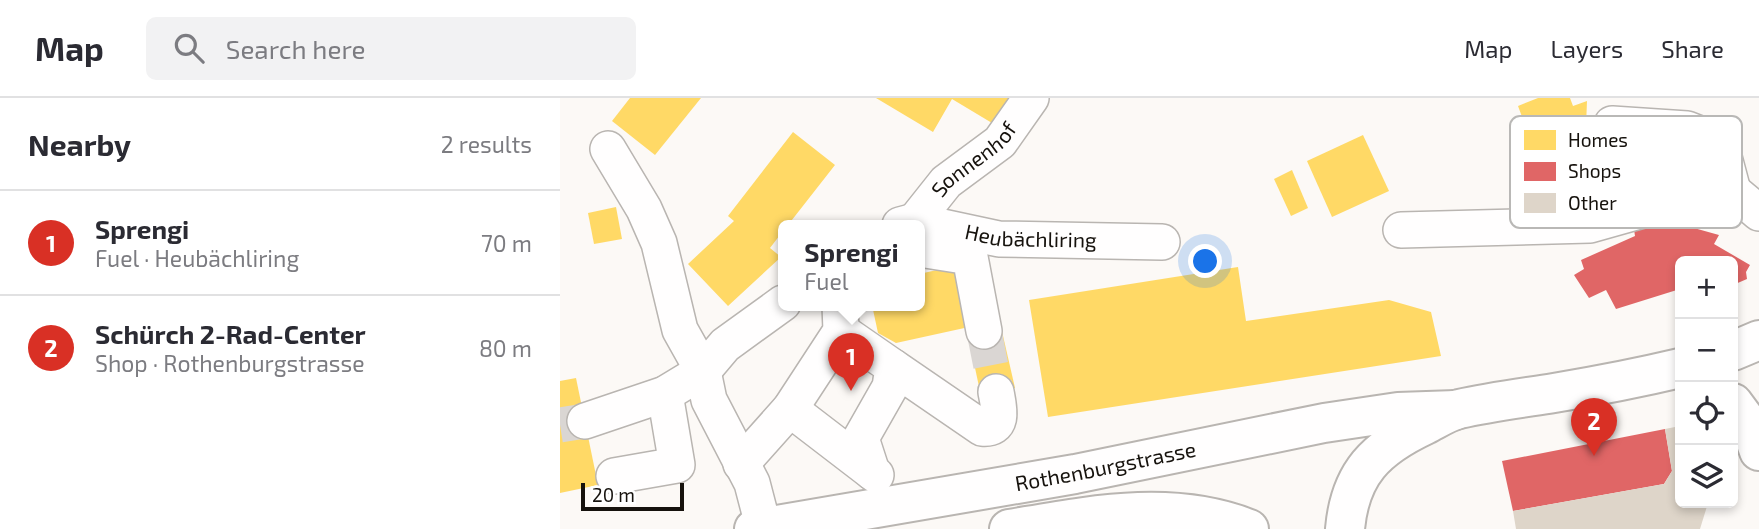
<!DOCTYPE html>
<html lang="en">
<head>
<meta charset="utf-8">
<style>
	:root { --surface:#fff; --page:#f2f2f3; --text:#2b2b33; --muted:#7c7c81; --line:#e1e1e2; --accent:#d93025 }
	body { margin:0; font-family:"Exo 2",sans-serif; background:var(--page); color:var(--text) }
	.controls { position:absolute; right:21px; bottom:21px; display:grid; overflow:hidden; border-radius:10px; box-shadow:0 4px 10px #0003 }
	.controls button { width:63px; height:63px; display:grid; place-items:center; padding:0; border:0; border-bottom:2px solid var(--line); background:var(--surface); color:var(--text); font:35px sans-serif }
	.scale { position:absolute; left:21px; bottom:18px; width:103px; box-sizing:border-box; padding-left:7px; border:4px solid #16120d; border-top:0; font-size:19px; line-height:24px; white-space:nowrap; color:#16120d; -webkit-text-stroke:5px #fff; paint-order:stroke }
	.you { position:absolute; left:646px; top:164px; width:24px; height:24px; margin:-18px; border:5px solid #fff; border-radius:50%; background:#1a73e8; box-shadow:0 0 0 10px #1a73e833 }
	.badge { display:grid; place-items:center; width:46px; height:46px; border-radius:50%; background:var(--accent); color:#fff; font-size:23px; font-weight:700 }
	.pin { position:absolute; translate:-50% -58px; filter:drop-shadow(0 2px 4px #0008) }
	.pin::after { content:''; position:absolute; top:37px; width:24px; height:21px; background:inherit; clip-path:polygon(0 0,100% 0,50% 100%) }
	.popup { position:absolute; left:218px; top:122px; width:147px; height:91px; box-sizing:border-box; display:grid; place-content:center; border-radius:10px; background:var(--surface); filter:drop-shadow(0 2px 5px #0005); font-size:23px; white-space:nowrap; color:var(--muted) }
	.popup b { font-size:26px; color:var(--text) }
	.popup::after { content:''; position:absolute; left:50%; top:100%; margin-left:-14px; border:14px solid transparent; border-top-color:var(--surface) }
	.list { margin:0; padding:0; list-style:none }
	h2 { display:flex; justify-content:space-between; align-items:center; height:91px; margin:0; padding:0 28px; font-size:30px }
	h2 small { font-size:23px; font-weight:400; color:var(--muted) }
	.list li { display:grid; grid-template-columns:46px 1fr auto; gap:21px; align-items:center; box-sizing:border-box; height:105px; padding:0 28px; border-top:2px solid var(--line) }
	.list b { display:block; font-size:26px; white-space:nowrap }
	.list p { margin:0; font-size:23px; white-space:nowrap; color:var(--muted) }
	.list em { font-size:23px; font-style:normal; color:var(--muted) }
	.icon { flex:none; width:38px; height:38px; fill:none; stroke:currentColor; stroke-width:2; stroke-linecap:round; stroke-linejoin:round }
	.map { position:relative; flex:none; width:1199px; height:431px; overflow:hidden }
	header { display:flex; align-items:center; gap:42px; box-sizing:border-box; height:98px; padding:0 35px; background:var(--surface); border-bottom:2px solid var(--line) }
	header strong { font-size:33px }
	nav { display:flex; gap:38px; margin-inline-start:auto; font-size:24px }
	.search { width:490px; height:63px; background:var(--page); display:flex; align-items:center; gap:18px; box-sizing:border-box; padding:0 24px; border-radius:10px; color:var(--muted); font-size:26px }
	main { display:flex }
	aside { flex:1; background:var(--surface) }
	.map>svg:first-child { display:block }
	.homes { fill:#ffd966 }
	.shops { fill:#e06666 }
	.building { fill:#ded5c9 }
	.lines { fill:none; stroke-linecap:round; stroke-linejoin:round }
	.minor-tunnel { stroke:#dad6d3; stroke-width:35; stroke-dasharray:35 18; stroke-linecap:butt }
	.minor-casing { stroke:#b9b5b1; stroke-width:38 }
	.major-casing { stroke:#b9b5b1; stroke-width:42 }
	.minor { stroke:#fffefe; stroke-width:35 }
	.major { stroke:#fffefe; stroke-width:38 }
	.labels { text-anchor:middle; stroke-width:7; stroke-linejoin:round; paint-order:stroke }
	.street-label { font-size:21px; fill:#16120d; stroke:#fff }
	.key { fill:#fff; stroke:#b9b8b6; stroke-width:2 }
	.key-label { font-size:19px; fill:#16120d }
</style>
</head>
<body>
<header>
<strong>Map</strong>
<div class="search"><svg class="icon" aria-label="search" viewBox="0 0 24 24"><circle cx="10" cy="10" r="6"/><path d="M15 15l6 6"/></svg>Search here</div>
<nav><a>Map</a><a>Layers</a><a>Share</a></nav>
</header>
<main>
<aside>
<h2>Nearby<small>2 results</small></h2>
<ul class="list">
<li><span class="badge">1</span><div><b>Sprengi</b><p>Fuel · Heubächliring</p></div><em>70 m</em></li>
<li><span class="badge">2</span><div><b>Schürch 2-Rad-Center</b><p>Shop · Rothenburgstrasse</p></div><em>80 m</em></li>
</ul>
</aside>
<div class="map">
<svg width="1199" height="431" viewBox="0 0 1199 431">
	<rect width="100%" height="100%" fill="#fcf9f6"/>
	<!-- homes -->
	<g class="homes">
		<path d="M70,0H141L95,57L52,23Z"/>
		<path d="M316,0H453L437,28L392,1L373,34Z"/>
		<path d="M978,0H1010L1013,8L1027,3L1025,54L1018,53L1017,70L971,68L963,47L971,43L958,8Z"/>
		<path d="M233,34L275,67L228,127H223V133L210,150L221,159L168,208L128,166L174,123L168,118Z"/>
		<path d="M803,37L829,93L772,119L747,63Z"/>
		<path d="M732,72L748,110L731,118L714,81Z"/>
		<path d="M56,109L62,141L34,146L28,115Z"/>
		<path d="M395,168L409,229L336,245L318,235L312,207H359V176Z"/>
		<path d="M678,169L686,223L829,202L871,214L881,258L488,319L469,202Z"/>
		<path d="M441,229L455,290L421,298L408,237Z"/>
		<path d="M16,280L38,387L0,395V283Z"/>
	</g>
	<!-- shops -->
	<g class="shops">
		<path d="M1073,125H1116L1159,137L1154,146L1190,167L1186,174L1187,181L1173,187V163H1120V191L1056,211L1046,192L1029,200L1014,177L1024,171L1021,162L1075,138Z"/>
		<path d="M1105,331L1112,373L1104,386L953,413L942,363Z"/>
	</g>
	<!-- building -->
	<path class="building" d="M1120,328V405H1148L1140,431H956L953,413L1104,386L1112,373L1105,331Z"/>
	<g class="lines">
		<!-- minor-tunnel -->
		<g class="minor-tunnel">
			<path d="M424,233L436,294"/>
			<path d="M0,327L25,323"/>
		</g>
		<defs>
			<g id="minor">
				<path d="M1052,26L1127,31L1160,44L1173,93"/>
				<path d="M48,51L84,111L99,145L120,232L143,273L149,302L192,385L204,431"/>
				<path id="s1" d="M355,123L386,84L440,44L471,0"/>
				<path id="s2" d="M340,127L355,123L439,141L602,144"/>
				<path d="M841,132L1030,127L1147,94L1173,93L1199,115"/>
				<path d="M359,151L410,159L424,233"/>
				<path d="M281,233L333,269L330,289L301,340L312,374"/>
				<path d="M333,269L422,330C445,332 439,310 436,294"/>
				<path d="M230,311L316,377"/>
				<path d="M25,323L105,296L143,273L165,247L223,205"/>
				<path d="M181,366L230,311L281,233L280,207"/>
				<path d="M54,378L117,367L105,296"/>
			</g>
			<g id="major">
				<path d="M1173,253L1199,242"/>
				<path d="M1173,305L1190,328L1199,353"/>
				<path id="s3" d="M194,431L515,376L764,325L838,314L896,312"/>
				<path d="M449,431C527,418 612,400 689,431"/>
				<path d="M785,431C790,375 816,350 865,327C875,322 887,314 899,311C930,304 962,300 994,295C1036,288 1078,280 1120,270"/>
			</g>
		</defs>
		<!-- minor casing -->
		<use href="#minor" class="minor-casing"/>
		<!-- major casing -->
		<use href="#major" class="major-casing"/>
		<!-- minor -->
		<use href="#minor" class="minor"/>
		<!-- major -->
		<use href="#major" class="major"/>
	</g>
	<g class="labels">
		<!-- street labels -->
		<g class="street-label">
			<text dy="7" stroke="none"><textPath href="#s1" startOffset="86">Sonnenhof</textPath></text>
			<text dy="7" stroke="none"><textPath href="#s2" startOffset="133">Heubächliring</textPath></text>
			<text dy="7" stroke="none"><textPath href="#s3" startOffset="357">Rothenburgstrasse</textPath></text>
		</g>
	</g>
	<!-- legend -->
	<rect x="950" y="18" width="232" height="112" rx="10" class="key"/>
	<rect x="964" y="32" width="32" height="20" fill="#ffd966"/>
	<rect x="964" y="64" width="32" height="19" fill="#e06666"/>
	<rect x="964" y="95" width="32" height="20" fill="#ded5c9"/>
	<g class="key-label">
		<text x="1008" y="49">Homes</text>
		<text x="1008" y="80">Shops</text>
		<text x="1008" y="112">Other</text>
	</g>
</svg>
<div class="controls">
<button>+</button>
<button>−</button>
<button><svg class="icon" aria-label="locate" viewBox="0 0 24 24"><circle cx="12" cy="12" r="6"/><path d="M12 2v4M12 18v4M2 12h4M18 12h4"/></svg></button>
<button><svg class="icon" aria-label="layers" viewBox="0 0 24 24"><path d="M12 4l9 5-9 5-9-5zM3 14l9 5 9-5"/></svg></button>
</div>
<div class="scale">20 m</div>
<div class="you"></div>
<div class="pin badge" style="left:291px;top:293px">1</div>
<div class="popup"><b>Sprengi</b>Fuel</div>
<div class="pin badge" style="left:1034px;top:358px">2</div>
</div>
</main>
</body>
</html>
